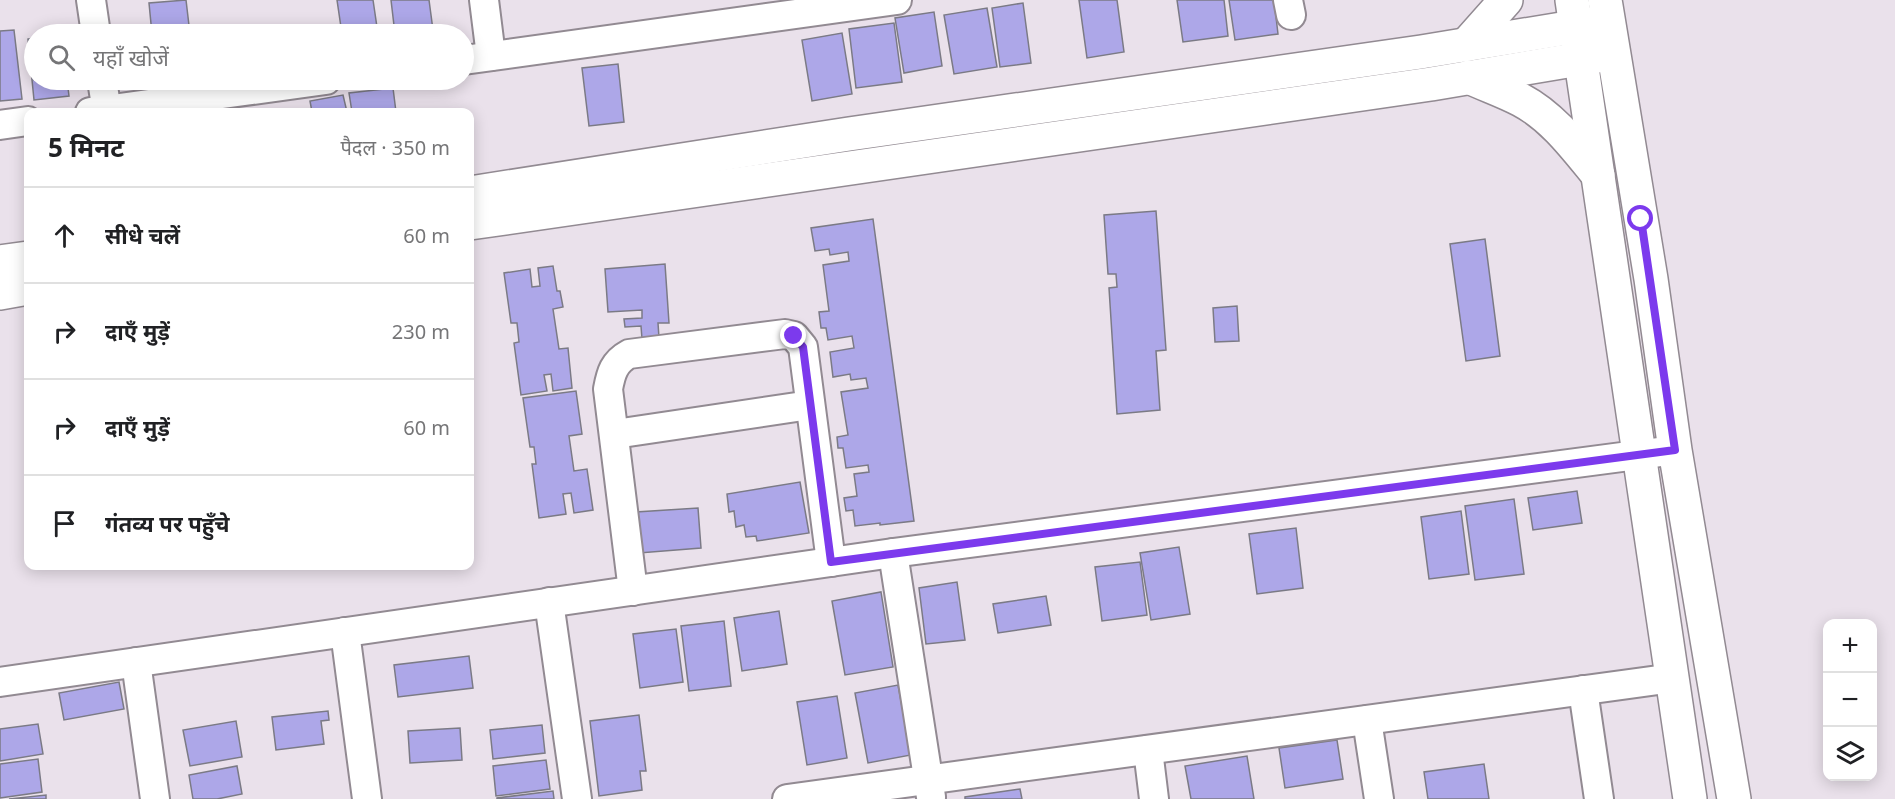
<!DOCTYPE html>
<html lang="hi">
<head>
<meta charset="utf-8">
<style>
	:root { --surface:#fff; --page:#f2f2f2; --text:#202124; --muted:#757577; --line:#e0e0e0 }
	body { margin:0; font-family:"Noto Sans","Noto Sans Devanagari",sans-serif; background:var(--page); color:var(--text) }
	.controls { position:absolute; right:18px; bottom:18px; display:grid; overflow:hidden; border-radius:12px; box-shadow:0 3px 15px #0003 }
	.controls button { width:54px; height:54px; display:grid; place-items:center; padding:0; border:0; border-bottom:2px solid var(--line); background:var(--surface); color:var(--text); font:30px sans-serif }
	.stop { position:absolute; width:18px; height:18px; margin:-14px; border:4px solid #7c3aed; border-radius:50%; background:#fff }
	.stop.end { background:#7c3aed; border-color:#fff; box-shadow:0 2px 6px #0008 }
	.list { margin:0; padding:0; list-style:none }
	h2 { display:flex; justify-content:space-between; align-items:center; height:78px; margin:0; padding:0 24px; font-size:26px }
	h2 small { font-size:20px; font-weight:400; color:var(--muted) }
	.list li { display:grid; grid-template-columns:39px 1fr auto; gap:18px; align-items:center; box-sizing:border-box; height:96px; padding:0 24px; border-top:2px solid var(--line) }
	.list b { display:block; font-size:22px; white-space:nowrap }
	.list em { font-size:20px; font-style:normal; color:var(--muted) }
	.icon { flex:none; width:33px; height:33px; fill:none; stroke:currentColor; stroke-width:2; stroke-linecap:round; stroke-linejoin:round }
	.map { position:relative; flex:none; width:1895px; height:799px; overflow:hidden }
	.search { position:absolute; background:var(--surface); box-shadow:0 3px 15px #0003; left:24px; top:24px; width:450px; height:66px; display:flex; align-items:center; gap:15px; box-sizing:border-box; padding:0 21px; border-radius:33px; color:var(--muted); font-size:22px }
	.panel { position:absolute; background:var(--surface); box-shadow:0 3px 15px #0003; left:24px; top:108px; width:450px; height:462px; border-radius:12px }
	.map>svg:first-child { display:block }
	.building { fill:#ada7e8; stroke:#7b7a85; stroke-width:1.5 }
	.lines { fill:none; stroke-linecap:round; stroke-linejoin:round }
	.minor-casing { stroke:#928a92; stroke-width:32 }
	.tertiary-casing { stroke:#928a92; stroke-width:36 }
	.secondary-casing { stroke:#928a92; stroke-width:36 }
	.minor { stroke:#fff; stroke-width:28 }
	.tertiary { stroke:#fff; stroke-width:33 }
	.secondary { stroke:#fff; stroke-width:33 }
	.route { stroke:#7c3aed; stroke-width:8 }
</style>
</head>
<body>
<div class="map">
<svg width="1895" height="799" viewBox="0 0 1895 799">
	<rect width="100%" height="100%" fill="#eae1eb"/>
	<!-- building -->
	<g class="building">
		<path d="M186,0L190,34H152L149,3Z"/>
		<path d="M337,0H373L378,34H342Z"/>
		<path d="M391,0H429L433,30L395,34Z"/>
		<path d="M1079,0H1117L1124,52L1087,58Z"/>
		<path d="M1177,0H1224L1228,36L1183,42Z"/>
		<path d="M1229,0H1274L1278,34L1235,40Z"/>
		<path d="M1023,3L1031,63L1000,67L992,8Z"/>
		<path d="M987,8L997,67L954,74L944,15Z"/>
		<path d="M934,12L942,66L904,73L895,18Z"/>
		<path d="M894,23L902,82L856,88L849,29Z"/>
		<path d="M14,30L22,99L0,101V31Z"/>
		<path d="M842,33L852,94L812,101L802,40Z"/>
		<path d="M34,38V80H67L69,96L34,100L28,39Z"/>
		<path d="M618,64L624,122L589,126L582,68Z"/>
		<path d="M393,88L396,112H352L349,93Z"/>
		<path d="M343,95L347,112H312L310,101Z"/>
		<path d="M1156,211L1166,350L1156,351L1160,410L1117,414L1109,288L1117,287L1116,274H1108L1104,215Z"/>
		<path d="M873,219L914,521L880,525V523L855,526L853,510L846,511L844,498L857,496L854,474L869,472L868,465L846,468L843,448H838L837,437L848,435L841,392L868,388L866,378L851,380L850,374L833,377L830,352L854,348L852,336L828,340L826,328H821L819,312L829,311L823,265L849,261L848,252L830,255L829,249L815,251L811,228Z"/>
		<path d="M1485,239L1500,356L1466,361L1450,244Z"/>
		<path d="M665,264L669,323H658L659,338L642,339L641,326L625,327L624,319L642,318V310L608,312L605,269Z"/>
		<path d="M553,266L557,291H560L563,307L553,309L559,349L568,348L572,388L553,391L551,374L544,375L547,391L521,395L514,343L519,342L517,323H511L504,273L530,269L532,287L540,286L538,268Z"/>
		<path d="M1237,306L1239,341L1215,342L1213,308Z"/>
		<path d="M576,391L582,434L569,436L574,471L587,469L593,510L574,513L571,493L563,494L566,514L539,518L532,464H536L534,447H530L523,398Z"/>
		<path d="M800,482L809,533L757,541L756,536L746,537L744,525L736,527L734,511L729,512L727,494Z"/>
		<path d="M1577,491L1582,523L1533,530L1528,498Z"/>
		<path d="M1514,499L1524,574L1475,580L1465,506Z"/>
		<path d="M698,508L701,548L639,553L636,512Z"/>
		<path d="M1461,511L1469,574L1429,579L1421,517Z"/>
		<path d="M1296,528L1303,588L1257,594L1249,534Z"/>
		<path d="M1179,547L1190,614L1151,620L1140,553Z"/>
		<path d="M1140,562L1147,615L1102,621L1095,567Z"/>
		<path d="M957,582L965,640L926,644L919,588Z"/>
		<path d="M881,592L893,667L845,675L832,601Z"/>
		<path d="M1046,596L1051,625L998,633L993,604Z"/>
		<path d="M779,611L787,664L742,671L734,618Z"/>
		<path d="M724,621L731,686L689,691L681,626Z"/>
		<path d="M676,629L683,682L640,688L633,634Z"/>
		<path d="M469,656L473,688L398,697L394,665Z"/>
		<path d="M119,682L124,709L64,720L59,693Z"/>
		<path d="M898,685L911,755L868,763L855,693Z"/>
		<path d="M837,696L847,758L807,765L797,702Z"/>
		<path d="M328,711L329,720L321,721L324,744L276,750L272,717Z"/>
		<path d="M639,715L646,771H640L642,790L599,796L590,721Z"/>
		<path d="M236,721L242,757L190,766L183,730Z"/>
		<path d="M38,724L43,754L0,761V729Z"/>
		<path d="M542,725L545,753L493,759L490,730Z"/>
		<path d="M460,728L462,760L410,763L408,731Z"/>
		<path d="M1337,740L1343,779L1285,788L1279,748Z"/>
		<path d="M1247,756L1254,799H1191L1185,766Z"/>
		<path d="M38,759L42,792L0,798V764Z"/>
		<path d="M546,760L550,789L496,796L493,766Z"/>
		<path d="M1484,764L1489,799H1428L1424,772Z"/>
		<path d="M237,766L242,794L217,799H193L189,775Z"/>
		<path d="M1020,789L1022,799H965V797Z"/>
		<path d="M553,791L554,799H497V798Z"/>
		<path d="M46,795V799H9Z"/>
	</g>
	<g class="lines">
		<defs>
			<g id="minor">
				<path d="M91,0L96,34"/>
				<path d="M484,0L491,56"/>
				<path d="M1288,0L1291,15"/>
				<path d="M464,60L897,0"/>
				<path d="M102,80L107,112"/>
				<path d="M90,112L326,80"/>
				<path d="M0,125L28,121"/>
				<path d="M615,434L810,405"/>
				<path d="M893,553L931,797"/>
				<path d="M633,591L608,389C611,373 614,362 629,354L785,334L794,336L803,347L831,562"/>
				<path d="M549,602L577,799"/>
				<path d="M345,632L367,799"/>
				<path d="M136,662L155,799"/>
				<path d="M0,682L893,553L1675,450"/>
				<path d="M1583,690L1599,799"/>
				<path d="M1367,720L1379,799"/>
				<path d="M1148,750L1154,799"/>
				<path d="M787,799L1673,678"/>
			</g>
			<g id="tertiary">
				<path d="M470,193L849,134L1421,52L1604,22"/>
				<path d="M470,223L1431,84L1609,54"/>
				<path d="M0,262L28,258"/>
				<path d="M0,293L28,288"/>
			</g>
			<g id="secondary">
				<path d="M1572,0L1690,799"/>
				<path d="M1605,0L1651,279L1675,450L1734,799"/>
				<path d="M1467,44L1506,0"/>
				<path d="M1469,77C1486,85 1504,91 1521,100C1553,117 1575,147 1598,175"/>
			</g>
		</defs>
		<!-- minor casing -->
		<use href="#minor" class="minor-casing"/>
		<!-- tertiary casing -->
		<use href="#tertiary" class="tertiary-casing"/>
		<!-- secondary casing -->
		<use href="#secondary" class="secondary-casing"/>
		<!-- minor -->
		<use href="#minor" class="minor"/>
		<!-- tertiary -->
		<use href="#tertiary" class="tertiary"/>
		<!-- secondary -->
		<use href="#secondary" class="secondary"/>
	</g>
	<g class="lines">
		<!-- route -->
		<path class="route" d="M794,336L803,347L831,562L1675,450L1641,219"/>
	</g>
</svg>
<div class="controls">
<button>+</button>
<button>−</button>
<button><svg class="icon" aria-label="layers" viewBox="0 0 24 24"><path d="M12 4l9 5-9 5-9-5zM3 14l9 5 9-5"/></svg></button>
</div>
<div class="stop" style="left:1641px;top:219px"></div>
<div class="stop end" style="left:794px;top:336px"></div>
<div class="search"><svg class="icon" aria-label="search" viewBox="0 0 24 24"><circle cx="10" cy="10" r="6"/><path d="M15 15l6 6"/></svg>यहाँ खोजें</div>
<section class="panel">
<h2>5 मिनट<small>पैदल · 350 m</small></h2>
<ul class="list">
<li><svg class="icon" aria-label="ahead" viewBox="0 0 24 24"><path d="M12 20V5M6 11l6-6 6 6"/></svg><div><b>सीधे चलें</b></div><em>60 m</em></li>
<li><svg class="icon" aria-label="right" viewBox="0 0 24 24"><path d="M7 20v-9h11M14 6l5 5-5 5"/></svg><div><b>दाएँ मुड़ें</b></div><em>230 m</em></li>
<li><svg class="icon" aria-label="right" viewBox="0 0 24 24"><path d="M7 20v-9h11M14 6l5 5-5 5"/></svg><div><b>दाएँ मुड़ें</b></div><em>60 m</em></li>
<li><svg class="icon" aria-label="arrive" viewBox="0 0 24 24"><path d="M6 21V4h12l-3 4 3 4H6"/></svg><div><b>गंतव्य पर पहुँचे</b></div></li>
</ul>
</section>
</div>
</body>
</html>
